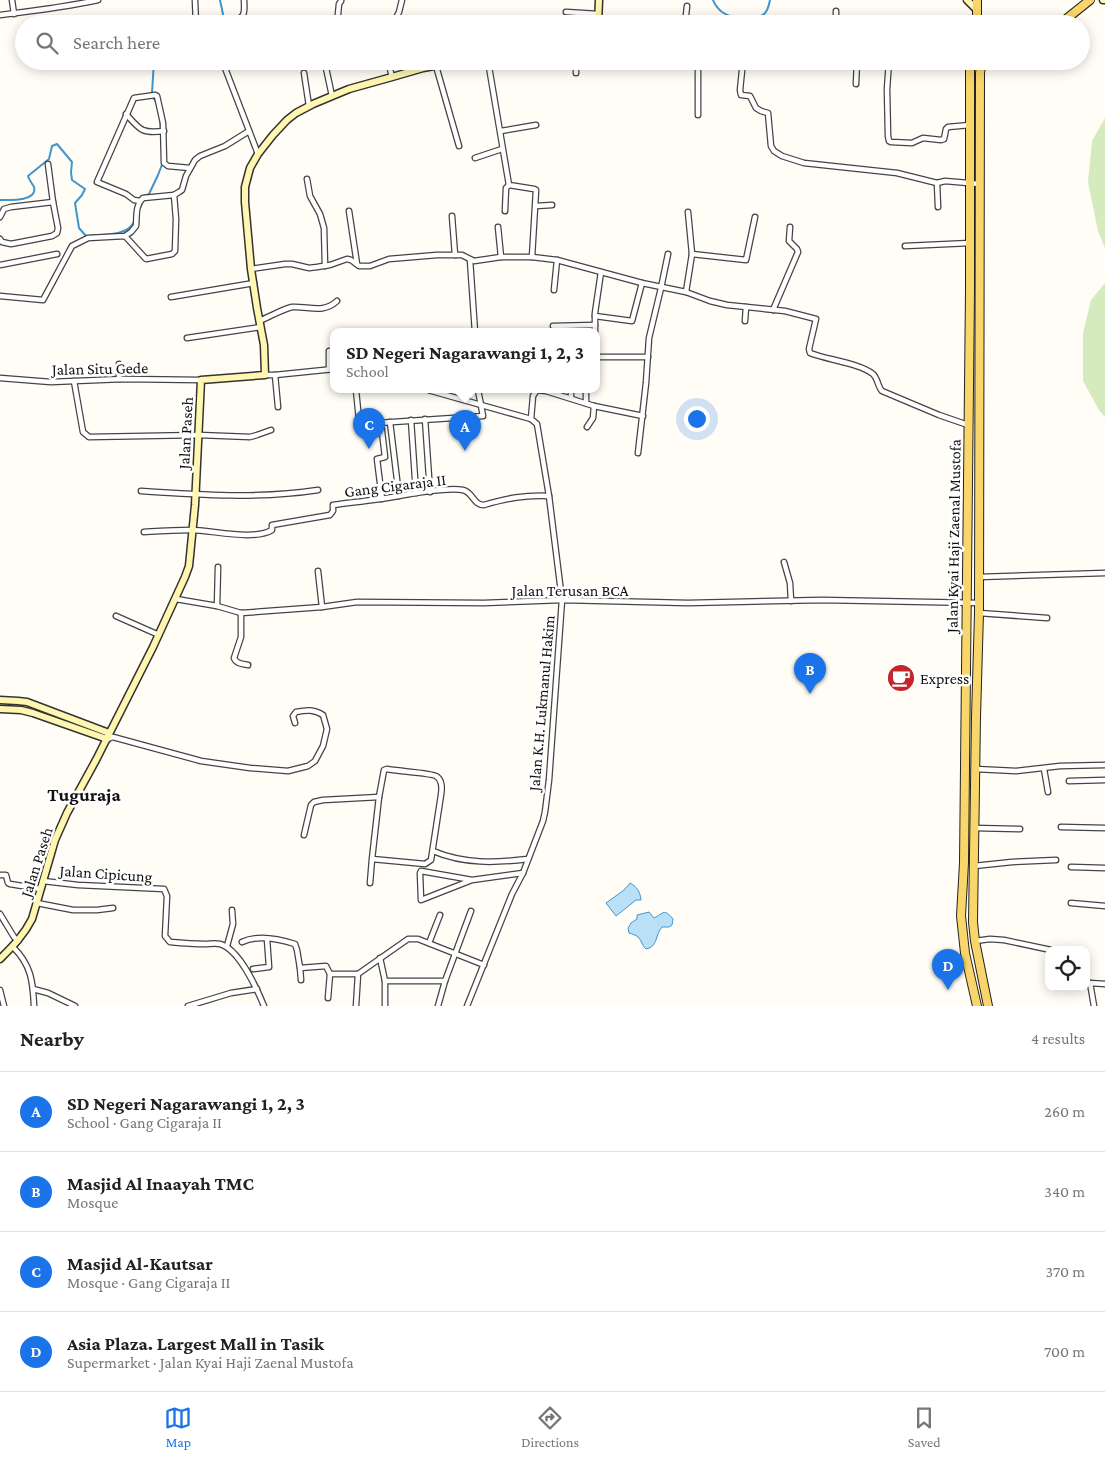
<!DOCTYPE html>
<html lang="en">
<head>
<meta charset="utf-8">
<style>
	:root { --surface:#fff; --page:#f6f6f6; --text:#222; --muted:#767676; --line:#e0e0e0; --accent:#1a73e8 }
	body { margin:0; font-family:"Crimson Pro",serif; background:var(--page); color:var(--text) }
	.controls { position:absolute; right:15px; bottom:15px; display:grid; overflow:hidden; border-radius:10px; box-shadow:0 2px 12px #0003 }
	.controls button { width:45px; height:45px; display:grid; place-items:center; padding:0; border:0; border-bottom:1px solid var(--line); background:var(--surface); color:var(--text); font:25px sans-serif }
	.you { position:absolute; left:696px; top:418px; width:18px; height:18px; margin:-12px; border:4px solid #fff; border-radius:50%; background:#1a73e8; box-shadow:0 0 0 8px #1a73e833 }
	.badge { display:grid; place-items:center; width:32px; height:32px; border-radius:50%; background:var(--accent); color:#fff; font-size:16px; font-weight:700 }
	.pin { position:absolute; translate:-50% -41px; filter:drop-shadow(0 1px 2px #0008) }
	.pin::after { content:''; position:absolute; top:26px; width:18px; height:15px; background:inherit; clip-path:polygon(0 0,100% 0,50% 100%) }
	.popup { position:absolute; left:330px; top:328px; width:270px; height:65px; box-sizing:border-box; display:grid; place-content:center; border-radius:10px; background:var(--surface); filter:drop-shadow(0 1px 4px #0005); font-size:16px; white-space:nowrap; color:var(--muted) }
	.popup b { font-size:19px; color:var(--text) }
	.popup::after { content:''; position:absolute; left:50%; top:100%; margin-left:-10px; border:10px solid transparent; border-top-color:var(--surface) }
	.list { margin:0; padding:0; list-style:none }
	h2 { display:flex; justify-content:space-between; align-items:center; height:65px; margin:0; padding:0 20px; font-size:21px }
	h2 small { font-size:16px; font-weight:400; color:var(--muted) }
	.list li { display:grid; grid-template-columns:32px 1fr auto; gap:15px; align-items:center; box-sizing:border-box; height:80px; padding:0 20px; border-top:1px solid var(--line) }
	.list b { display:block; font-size:19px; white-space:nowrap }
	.list p { margin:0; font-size:16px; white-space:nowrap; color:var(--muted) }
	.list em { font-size:16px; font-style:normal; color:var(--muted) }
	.icon { flex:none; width:28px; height:28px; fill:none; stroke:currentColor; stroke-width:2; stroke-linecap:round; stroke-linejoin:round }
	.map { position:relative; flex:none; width:1105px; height:1006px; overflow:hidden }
	.search { position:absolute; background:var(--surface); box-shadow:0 2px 12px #0003; left:15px; right:15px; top:15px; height:55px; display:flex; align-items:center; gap:12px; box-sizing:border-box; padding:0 18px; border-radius:28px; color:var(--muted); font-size:19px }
	.sheet { height:385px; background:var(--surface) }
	nav { display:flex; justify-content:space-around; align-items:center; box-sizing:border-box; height:70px; border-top:1px solid var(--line); background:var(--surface); font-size:14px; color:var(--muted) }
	nav a { display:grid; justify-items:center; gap:2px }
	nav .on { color:var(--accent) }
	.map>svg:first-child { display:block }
	.green { fill:#d5ebbd }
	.water { fill:#b9e0f7; stroke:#3f96cf }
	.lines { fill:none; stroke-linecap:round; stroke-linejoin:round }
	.stream { stroke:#3f96cf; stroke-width:2 }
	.street-casing { stroke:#444; stroke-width:7 }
	.secondary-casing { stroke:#333; stroke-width:9 }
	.primary-casing { stroke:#222; stroke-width:10 }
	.street { stroke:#fff; stroke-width:4.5 }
	.secondary { stroke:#fff6b0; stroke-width:6 }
	.primary { stroke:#f9d66b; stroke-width:8 }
	.labels { text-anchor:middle; stroke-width:5; stroke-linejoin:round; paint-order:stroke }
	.street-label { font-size:16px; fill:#111; stroke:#fff }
	.poi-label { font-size:16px; fill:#111; stroke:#fff; text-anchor:start }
	.quarter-label { font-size:19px; font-weight:bold; fill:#111; stroke:#fff }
</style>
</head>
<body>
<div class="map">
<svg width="1105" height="1006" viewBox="0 0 1105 1006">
	<rect width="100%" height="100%" fill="#fffdf5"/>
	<!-- green -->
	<g class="green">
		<path d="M1105,118V248L1098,231L1088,182L1092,141Z"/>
		<path d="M1105,283V417L1099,410L1083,381V333L1091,300Z"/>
	</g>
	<!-- water -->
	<g class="water">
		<path d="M630,883C637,887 640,891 641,900H636L616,916L606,903L624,890Z"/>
		<path d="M649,912L654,918C664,913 664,908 673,919L672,925L669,927H662C655,935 658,947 646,949C642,946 642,941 638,937C636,935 632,934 629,933L628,928L631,923L637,919V915Z"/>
	</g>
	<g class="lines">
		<!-- stream -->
		<g class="stream">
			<path d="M220,0L224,19L220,24"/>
			<path d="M713,0C715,5 718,9 722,12C732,19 754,22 764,14C768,11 769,5 770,0"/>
			<path d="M154,61L152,93L153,98L157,103"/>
			<path d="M160,117L161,130"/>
			<path d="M141,197L149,194L158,175L163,162"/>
			<path d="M0,200C8,200 38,202 34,187C32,183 29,180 28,176L49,159L52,146L57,144L72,162L71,172L72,180L85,189L82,195L75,203L79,228L86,236C100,234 127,237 134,222"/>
		</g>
		<defs>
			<g id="street">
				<path d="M12,0L14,14"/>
				<path d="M195,0L196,24"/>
				<path d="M566,12L598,14"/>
				<path d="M0,15C33,11 66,7 98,0"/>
				<path d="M231,24C245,17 245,14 244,0"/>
				<path d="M337,24L339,4L341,1"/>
				<path d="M393,24L399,12L402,0"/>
				<path d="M685,24L687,6"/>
				<path d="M836,24V11"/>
				<path d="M224,61L225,68L258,154"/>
				<path d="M329,61L326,68L332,96"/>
				<path d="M388,61L392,77"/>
				<path d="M488,61L509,185L534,189L536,190L532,257"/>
				<path d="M576,61V73"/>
				<path d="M698,61V115"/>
				<path d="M743,61L740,90L741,95L750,96L756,108L761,111L768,113L771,146L774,151L782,156L804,163L897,173L937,183L945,181L980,184"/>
				<path d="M889,61L887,89L888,136L889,141L891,142L912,143L923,138L941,140L944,139L946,129L948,127L970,125"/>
				<path d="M436,66L459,146"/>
				<path d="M304,73L309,106"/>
				<path d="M856,84L857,61"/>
				<path d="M126,114C140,130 142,134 164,131"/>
				<path d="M501,131L536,125"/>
				<path d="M475,158L502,149"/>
				<path d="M307,179L310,196L320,214L324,228L325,266"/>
				<path d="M937,183L938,207"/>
				<path d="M174,195L179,192L182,190L186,176L195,160L200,156L225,146L249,131"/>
				<path d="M140,201L134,200L126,194L97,182L134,98L155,95L157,96L163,123L164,163L168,166L190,168"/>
				<path d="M536,206L552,205"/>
				<path d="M349,211L357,264"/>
				<path d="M505,211L506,188L509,185"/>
				<path d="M452,216L455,255"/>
				<path d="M0,217L4,209L11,207L53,202"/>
				<path d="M498,227L501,257"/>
				<path d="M0,239L2,242L11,244L52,236L57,233L58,228L53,202L48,164"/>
				<path d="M905,246L970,243"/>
				<path d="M692,254L746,260L755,217"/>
				<path d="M470,260L475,332"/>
				<path d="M0,265L57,254"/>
				<path d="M251,269L285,264H292L309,268L317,267L330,265L347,259L351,260L359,266H370L389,259L437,255H462L474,261L501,257H532L557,260L642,283L686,292L710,301L727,305L785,311L816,319L809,349L810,353C828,360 859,363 873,374C878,379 878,387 882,391L939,415L968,425"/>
				<path d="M554,290L557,260"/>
				<path d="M686,292L692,254L688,212"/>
				<path d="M0,296L43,300L72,246L88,238L125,236L131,232L136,226C137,216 135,206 143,198L174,195L176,219L175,251L172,254L146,259L125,236"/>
				<path d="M171,297L254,283"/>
				<path d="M773,310L798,252L797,249L789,241L790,227"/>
				<path d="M595,316L632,321L642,283"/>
				<path d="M259,321C269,317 283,309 292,307C309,306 323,314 337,301"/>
				<path d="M745,321L746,307"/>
				<path d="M553,326L595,325"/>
				<path d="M595,332V313L601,272"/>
				<path d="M187,338L261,327"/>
				<path d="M329,351V369"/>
				<path d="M596,357H648"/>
				<path d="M265,375H275L334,369"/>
				<path d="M275,375L278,407"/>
				<path d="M0,378L51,382L123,379L201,380"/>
				<path d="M119,379V364"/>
				<path d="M74,381L83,432L89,437L199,435L250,437L257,435L271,430"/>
				<path d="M356,390L359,420L360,423L363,424L483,416L478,390"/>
				<path d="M428,390L531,419L537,424L549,496L562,600L549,780L545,812L543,821L523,873L512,894L467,1006"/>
				<path d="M537,390L546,391L594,406L643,416"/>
				<path d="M571,390V398"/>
				<path d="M586,390V403"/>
				<path d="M425,419L430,492"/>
				<path d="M531,419L533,396L537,390"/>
				<path d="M411,420L416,493"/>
				<path d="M390,422L399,496"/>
				<path d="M381,423L385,457L377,459L382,499"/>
				<path d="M587,427L593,418L594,406"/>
				<path d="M638,453L646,383L649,338L661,288L668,254"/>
				<path d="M141,491C200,495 260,499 318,490"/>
				<path d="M144,532C160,531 175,530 191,530C212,530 254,541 272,530V525L330,515L333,511V505C355,502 377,500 398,496C415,493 448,487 463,490C473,492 473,505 484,505C508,498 524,495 549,496"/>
				<path d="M784,562L790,583L791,601"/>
				<path d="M318,571L322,607"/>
				<path d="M979,577L1105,573"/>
				<path d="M176,599L217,606L241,613L322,607L357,602L484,603L562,600L688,603L822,600L979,603"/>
				<path d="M217,606L218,567"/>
				<path d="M241,613V637L234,658C236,664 243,664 248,665"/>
				<path d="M979,613L1047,618"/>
				<path d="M116,616L159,635"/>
				<path d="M107,739L113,737L201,761L250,768L288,771L308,766L315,761L323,746L327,729L323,715C314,709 306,710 296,712L293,716L295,723"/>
				<path d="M975,769L1016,771L1060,766L1105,765"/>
				<path d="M1044,769L1048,792"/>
				<path d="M1069,781L1105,780"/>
				<path d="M1061,827L1105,828"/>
				<path d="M974,828L1020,829"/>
				<path d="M304,835L311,805L314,802L323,800L379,797"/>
				<path d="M433,851C464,864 495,863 528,859"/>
				<path d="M974,866L1012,862L1056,860"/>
				<path d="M1071,867L1105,868"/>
				<path d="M0,875H6L8,883L10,884L41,889"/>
				<path d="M472,880L421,900L420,873L421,871L472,880L523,873"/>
				<path d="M43,881L78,885L164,889L167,896L165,936L170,942C181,943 193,944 205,944C210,944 215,943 220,944C239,949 257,989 264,1006"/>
				<path d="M370,883L372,859L425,864L431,860L441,795C442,789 443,780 436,776C432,773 396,771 387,769L384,770L379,797L372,859"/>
				<path d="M37,903L73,910H97L113,908"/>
				<path d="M1071,903L1105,906"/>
				<path d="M0,914L14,937L18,941"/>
				<path d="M975,941L990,939L1004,940L1051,950"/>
				<path d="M242,942C257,935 279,939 295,944L297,950L300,968L326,966L330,974"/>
				<path d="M429,943L440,915"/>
				<path d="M227,946L233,924L232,910"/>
				<path d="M13,947C31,965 33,981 34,1006"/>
				<path d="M380,958L385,981V1006"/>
				<path d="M300,968L301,980"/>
				<path d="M253,969L269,967L267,939"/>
				<path d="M385,981H445"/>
				<path d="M1086,982L1090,983L1105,984"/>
				<path d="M1090,983L1094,1006"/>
				<path d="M33,989L48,993L75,1006"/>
				<path d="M0,990L4,1006"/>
				<path d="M328,998L330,974H358L408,939H418L484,965"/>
				<path d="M188,1006L231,993L257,989"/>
				<path d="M356,1006L358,974"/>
				<path d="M438,1006L445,981L471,911"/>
			</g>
			<g id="secondary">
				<path d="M967,0L977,10"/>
				<path d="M1103,0H1105"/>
				<path d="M598,24L599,0"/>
				<path d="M0,700L18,701L27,702L109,733"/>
				<path d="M0,709L21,710L33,713L107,739"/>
				<path d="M0,959C13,946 24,935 32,919L55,840L67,813L96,760L153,647L185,577L189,566L195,505L201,380L265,375L264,345L257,308L251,269L245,202V187L250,168L258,154L273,135L287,120L296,113L313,104L349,89L392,77L423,68L460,61"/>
			</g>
			<g id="primary">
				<path d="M977,24V0"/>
				<path d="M1060,24L1090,0"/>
				<path d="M982,61L980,73L979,613L976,717L973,922L975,941L988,1006"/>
				<path d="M982,63L1004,61"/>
				<path d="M970,65V290L964,863L961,916L965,953L977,1006"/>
			</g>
		</defs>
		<!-- street casing -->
		<use href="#street" class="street-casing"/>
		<!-- secondary casing -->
		<use href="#secondary" class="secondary-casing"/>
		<!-- primary casing -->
		<use href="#primary" class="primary-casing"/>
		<!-- street -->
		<use href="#street" class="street"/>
		<!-- secondary -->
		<use href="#secondary" class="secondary"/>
		<!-- primary -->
		<use href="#primary" class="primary"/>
	</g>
	<!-- icons -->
	<defs>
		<symbol id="cafe-disc" viewBox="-11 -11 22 22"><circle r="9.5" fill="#c4262e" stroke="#fff"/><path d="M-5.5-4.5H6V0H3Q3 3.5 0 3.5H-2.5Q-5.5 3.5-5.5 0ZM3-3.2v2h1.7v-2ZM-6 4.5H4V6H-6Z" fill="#fff"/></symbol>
	</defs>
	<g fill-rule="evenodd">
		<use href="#cafe-disc" x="885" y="662" width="32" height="32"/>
	</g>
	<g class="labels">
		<!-- street labels -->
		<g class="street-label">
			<text transform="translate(100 368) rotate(-1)" y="6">Jalan Situ Gede</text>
			<text transform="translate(185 433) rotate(-87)" y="6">Jalan Paseh</text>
			<text transform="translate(395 485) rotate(-7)" y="6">Gang Cigaraja II</text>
			<text transform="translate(953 536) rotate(-89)" y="6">Jalan Kyai Haji Zaenal Mustofa</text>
			<text x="570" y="596">Jalan Terusan BCA</text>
			<text transform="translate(541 703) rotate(-85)" y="6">Jalan K.H. Lukmanul Hakim</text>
			<text transform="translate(36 862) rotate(-72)" y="6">Jalan Paseh</text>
			<text transform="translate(106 873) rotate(4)" y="6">Jalan Cipicung</text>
		</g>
		<!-- poi labels -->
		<g class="poi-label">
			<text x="920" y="684">Express</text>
		</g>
		<!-- quarter labels -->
		<g class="quarter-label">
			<text x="84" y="801">Tuguraja</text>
		</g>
	</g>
</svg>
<div class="controls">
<button><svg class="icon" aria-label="locate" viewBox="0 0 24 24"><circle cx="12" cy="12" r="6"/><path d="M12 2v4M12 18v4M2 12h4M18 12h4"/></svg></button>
</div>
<div class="you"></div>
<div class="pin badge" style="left:465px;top:451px">A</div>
<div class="popup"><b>SD Negeri Nagarawangi 1, 2, 3</b>School</div>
<div class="pin badge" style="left:810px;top:694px">B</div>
<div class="pin badge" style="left:369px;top:449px">C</div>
<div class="pin badge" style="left:948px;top:990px">D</div>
<div class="search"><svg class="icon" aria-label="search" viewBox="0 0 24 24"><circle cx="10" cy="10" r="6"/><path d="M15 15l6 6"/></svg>Search here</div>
</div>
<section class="sheet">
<h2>Nearby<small>4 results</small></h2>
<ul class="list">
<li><span class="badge">A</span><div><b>SD Negeri Nagarawangi 1, 2, 3</b><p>School · Gang Cigaraja II</p></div><em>260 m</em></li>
<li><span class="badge">B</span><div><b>Masjid Al Inaayah TMC</b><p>Mosque</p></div><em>340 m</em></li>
<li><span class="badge">C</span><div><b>Masjid Al-Kautsar</b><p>Mosque · Gang Cigaraja II</p></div><em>370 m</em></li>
<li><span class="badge">D</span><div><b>Asia Plaza. Largest Mall in Tasik</b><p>Supermarket · Jalan Kyai Haji Zaenal Mustofa</p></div><em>700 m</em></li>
</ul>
</section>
<nav>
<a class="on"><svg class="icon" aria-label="map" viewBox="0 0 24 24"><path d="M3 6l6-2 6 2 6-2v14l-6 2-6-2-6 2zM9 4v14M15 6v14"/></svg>Map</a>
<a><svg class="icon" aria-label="directions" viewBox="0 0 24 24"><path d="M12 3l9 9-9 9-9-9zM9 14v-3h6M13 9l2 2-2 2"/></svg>Directions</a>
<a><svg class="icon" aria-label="saved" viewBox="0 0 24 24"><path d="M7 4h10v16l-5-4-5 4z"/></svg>Saved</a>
</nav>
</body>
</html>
